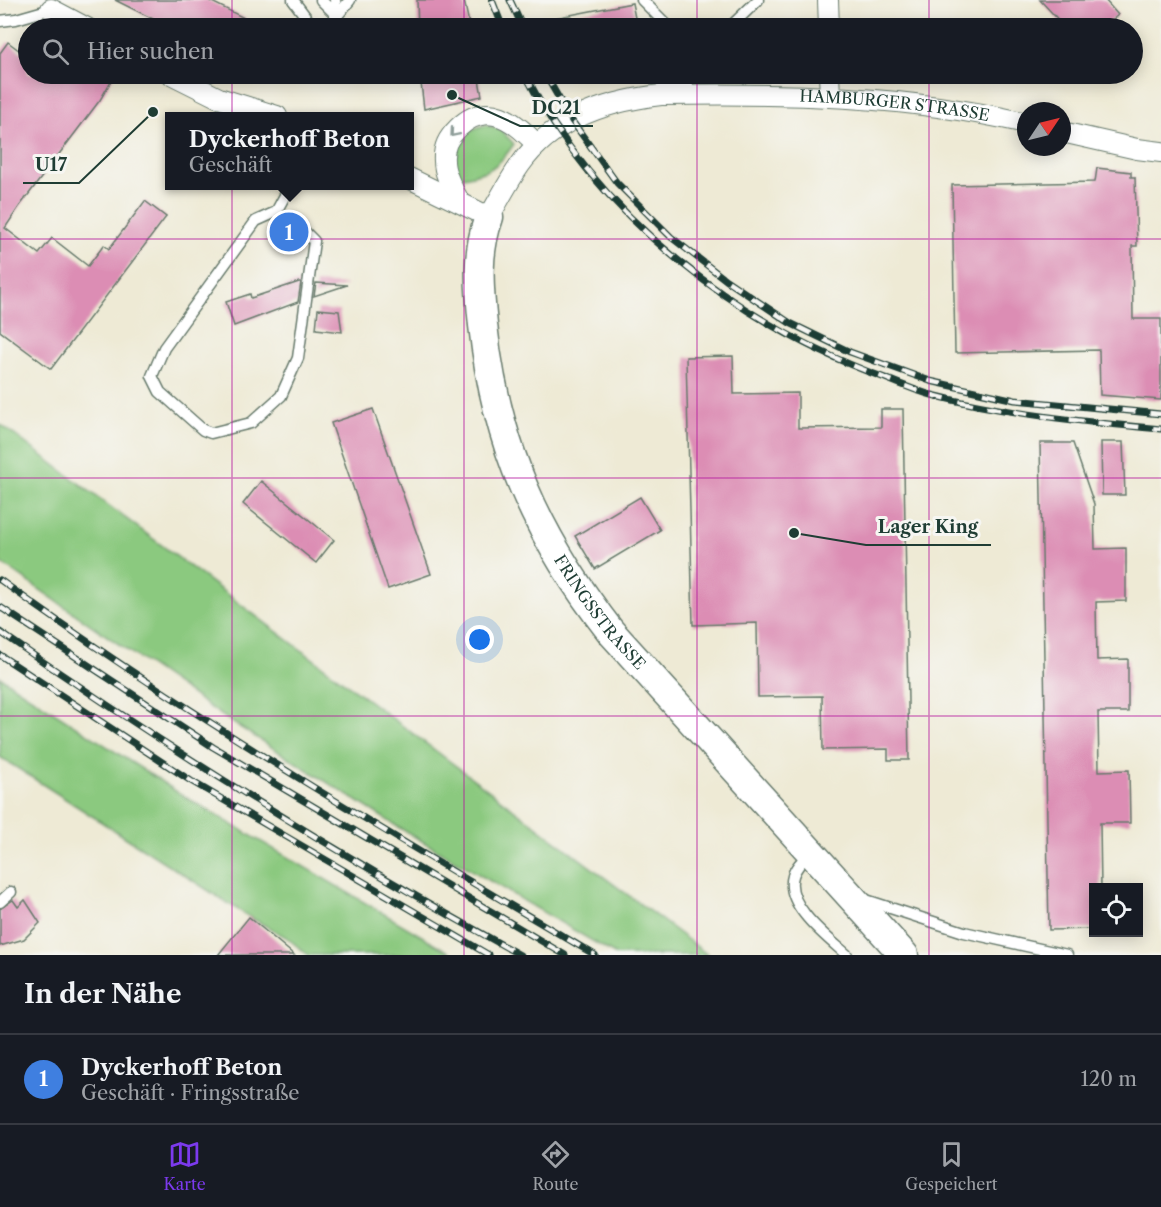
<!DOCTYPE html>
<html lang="de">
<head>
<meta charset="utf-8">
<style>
	:root { --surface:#171b24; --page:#20242c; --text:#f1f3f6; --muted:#9ea1a6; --line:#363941; --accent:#7c3aed }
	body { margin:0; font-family:"Libre Caslon Text",serif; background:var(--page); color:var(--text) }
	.controls { position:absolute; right:18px; bottom:18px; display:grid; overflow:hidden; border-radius:0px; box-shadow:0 3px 15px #0003 }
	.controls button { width:54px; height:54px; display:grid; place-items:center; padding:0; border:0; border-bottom:2px solid var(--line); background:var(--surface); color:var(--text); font:30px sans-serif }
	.compass { position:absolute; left:1017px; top:102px; width:54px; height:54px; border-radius:50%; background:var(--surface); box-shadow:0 3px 15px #0003; rotate:55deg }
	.you { position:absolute; left:480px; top:640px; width:21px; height:21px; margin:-15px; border:4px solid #fff; border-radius:50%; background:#1a73e8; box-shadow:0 0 0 9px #1a73e833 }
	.badge { display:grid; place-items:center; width:39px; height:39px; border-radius:50%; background:var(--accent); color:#fff; font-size:20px; font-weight:700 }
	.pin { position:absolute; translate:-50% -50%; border:3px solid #fff; box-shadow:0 2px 6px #0006 }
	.popup { position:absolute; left:165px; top:112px; width:249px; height:78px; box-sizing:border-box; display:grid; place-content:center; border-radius:0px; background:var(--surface); filter:drop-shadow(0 2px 4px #0005); font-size:20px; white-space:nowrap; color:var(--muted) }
	.popup b { font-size:22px; color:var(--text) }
	.popup::after { content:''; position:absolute; left:50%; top:100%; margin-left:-12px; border:12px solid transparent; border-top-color:var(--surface) }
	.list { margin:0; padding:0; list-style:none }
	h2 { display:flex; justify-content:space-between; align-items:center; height:78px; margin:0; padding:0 24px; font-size:26px }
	h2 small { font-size:20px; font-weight:400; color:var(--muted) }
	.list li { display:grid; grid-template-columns:39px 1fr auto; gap:18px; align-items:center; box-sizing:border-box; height:90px; padding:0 24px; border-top:2px solid var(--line) }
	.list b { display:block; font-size:22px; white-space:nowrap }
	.list p { margin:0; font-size:20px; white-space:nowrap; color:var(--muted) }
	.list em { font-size:20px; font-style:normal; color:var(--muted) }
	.icon { flex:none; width:33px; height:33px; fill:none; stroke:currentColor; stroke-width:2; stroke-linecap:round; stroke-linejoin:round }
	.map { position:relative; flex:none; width:1161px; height:955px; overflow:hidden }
	.search { position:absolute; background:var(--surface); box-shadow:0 3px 15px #0003; left:18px; right:18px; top:18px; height:66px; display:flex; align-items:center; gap:15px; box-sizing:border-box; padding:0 21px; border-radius:33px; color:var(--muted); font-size:22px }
	.sheet { height:168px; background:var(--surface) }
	nav { display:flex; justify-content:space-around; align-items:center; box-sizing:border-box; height:84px; border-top:2px solid var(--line); background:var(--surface); font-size:16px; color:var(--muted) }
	nav a { display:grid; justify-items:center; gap:3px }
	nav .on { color:var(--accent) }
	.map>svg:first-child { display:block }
	.green { fill:#8bc97f; stroke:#55835a; stroke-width:1.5 }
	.building { fill:#dc8db4 }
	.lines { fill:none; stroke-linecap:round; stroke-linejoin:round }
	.lane-casing { stroke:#677a6c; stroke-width:13 }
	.street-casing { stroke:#677a6c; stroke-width:22 }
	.secondary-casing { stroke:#677a6c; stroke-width:31 }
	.lane { stroke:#fff; stroke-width:10 }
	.street { stroke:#fff; stroke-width:20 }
	.secondary { stroke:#fff; stroke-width:28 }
	.rail-casing { stroke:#1f3d34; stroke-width:7 }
	.rail { stroke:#f6f6f2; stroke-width:4.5; stroke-dasharray:14; stroke-linecap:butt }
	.oneway { stroke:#8f9e9a }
	.grid { fill:none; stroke:#b5179e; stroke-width:1.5; stroke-opacity:0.55 }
	.labels { text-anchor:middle; stroke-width:6; stroke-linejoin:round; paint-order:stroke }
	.street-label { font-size:16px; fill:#1f3d34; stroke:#f6f6f2 }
	.leader { fill:none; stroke:#1f3d34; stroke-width:2 }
	.callout-dot { fill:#1f3d34; stroke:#f6f6f2; stroke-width:2 }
	.callout-label { font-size:18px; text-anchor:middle; font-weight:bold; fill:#1f3d34; stroke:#f6f6f2; stroke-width:6; stroke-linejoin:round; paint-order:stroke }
</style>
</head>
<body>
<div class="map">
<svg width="1161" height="955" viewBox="0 0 1161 955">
	<rect width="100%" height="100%" fill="#f6f6f2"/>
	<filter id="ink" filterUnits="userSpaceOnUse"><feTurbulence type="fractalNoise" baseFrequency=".0167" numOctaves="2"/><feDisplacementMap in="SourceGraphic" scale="12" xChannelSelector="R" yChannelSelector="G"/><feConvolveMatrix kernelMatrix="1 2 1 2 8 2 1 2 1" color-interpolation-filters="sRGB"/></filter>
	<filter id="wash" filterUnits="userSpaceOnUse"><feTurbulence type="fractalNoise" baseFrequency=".008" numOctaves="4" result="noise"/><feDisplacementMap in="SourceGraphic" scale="24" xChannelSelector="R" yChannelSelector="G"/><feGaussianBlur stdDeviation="1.35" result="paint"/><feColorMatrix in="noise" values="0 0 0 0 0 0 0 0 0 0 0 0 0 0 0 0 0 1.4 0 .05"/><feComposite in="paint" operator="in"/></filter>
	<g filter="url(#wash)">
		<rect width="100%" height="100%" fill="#eeead5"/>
		<!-- green -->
		<g class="green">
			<path d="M486,125L500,129L514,144C496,170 489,172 459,178C444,151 458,131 486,125Z"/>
			<path d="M0,424L708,955H616L398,827L230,721L0,562Z"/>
			<path d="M0,677L182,795L454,955H308L286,937L248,916L0,757Z"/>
		</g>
		<g id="blocks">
			<!-- building -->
			<g class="building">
				<path d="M115,0H208L264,28H171Z"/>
				<path d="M417,0H464L470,28H418Z"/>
				<path d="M1040,0H1105L1118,15L1103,28H1066Z"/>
				<path d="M632,3L637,28H550L549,19Z"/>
				<path d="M8,42L28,57V74H115L100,100L19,207L5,228L39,254L52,238L88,266L104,245L109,249L145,201L166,217L51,369L0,331V53Z"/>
				<path d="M420,74H478L482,96L424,109Z"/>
				<path d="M1097,168L1131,172V177H1135L1137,246H1132L1133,319H1161V400L1100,395L1099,350L955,353L952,185L1095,182Z"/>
				<path d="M299,282H301L298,302L234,326L226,302L250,294L251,298Z"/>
				<path d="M316,283L347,285L314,296Z"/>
				<path d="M318,309L339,311L342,332L316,329Z"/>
				<path d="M733,356L734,394L798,393V428L881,427V409H903L909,760H888V749L823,750L822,696L758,697L757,623L693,625L686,357Z"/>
				<path d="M373,409L431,574L388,589L331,423Z"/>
				<path d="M1101,442H1123L1125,495H1102Z"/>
				<path d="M1040,443H1073L1094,504L1095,549L1126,548V601L1096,602L1097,660L1128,659V712H1098L1099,771L1129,770L1130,823H1100L1101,888H1094V929L1049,930Z"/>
				<path d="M261,481L334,540L316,563L243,504Z"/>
				<path d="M640,497L660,530L595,569L575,536Z"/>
				<path d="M13,900L18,907L25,900L40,923L24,939L0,946V909Z"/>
				<path d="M249,917L294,955H218Z"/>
			</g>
		</g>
	</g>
	<g filter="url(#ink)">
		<use href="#blocks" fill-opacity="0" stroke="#677a6c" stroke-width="1.5"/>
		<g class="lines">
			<defs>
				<g id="lane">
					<path d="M293,0L314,28"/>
					<path d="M321,0L337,16"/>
					<path d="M335,0L337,16"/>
					<path d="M642,0L670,28"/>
					<path d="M337,16L350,0"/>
					<path d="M0,21L16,19L51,9"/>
					<path d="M729,28L758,0"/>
					<path d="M687,74L688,95"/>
					<path d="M276,212L300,227L314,241L298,358L281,396L251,423L211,433L203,430L160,392L152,376L164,348L256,221L276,212L290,186"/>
					<path d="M810,853C804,859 795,867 793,876C784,905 828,938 847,955"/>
					<path d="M866,900L964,932L1067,955"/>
					<path d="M0,902L11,892"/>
				</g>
				<g id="street">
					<path d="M828,0L829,28"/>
					<path d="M51,9L87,28"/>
					<path d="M171,74L219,98L277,116"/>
					<path d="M829,74L830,96"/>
					<path d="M1062,132L1137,149L1161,152"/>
					<path id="s1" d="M409,178L489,217C499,200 508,182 520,165C552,119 608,101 661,95C786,93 904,95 1026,123"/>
					<path d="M459,201C453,189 444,175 444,161C443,147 448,138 458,128C488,99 515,121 537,145"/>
				</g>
				<g id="secondary">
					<path id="s2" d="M489,217C476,253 479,288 483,325C496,446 537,537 611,632L904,955"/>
				</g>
			</defs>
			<!-- lane casing -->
			<use href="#lane" class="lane-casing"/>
			<!-- street casing -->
			<use href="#street" class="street-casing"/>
			<!-- secondary casing -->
			<use href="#secondary" class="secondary-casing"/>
			<!-- lane -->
			<use href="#lane" class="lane"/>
			<!-- street -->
			<use href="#street" class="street"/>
			<!-- secondary -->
			<use href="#secondary" class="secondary"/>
			<defs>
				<g id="rail">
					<path d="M492,0L503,28"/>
					<path d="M510,0L523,28"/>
					<path d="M525,74C596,215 738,325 885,378C900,384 916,391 932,395C1007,414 1084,422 1161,429"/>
					<path d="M545,74L572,121L617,183L671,237L726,280L790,323L850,352L930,381L1015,400L1161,414"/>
					<path d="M0,580C191,718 392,836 595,955"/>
					<path d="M0,607L213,747L565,955"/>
					<path d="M0,632C168,749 341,856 520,955"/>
					<path d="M0,655L191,781L489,955"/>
				</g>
			</defs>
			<!-- rail casing -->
			<use href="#rail" class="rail-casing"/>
			<!-- rail -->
			<use href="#rail" class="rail"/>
		</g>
		<!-- one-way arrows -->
		<defs><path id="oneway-chevron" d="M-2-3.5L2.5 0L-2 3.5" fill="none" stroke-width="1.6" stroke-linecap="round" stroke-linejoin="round" transform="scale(1.5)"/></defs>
		<use class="oneway" href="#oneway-chevron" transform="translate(454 133) rotate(131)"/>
	</g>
	<!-- grid -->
	<path class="grid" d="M232,0V28M464,0V28M697,0V28M929,0V28M232,74V955M464,74V955M697,74V955M929,74V955M0,239H1161M0,478H1161M0,716H1161"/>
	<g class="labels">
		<!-- street labels -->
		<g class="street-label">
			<text dy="6" stroke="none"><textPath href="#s1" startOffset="546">HAMBURGER STRASSE</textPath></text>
			<text dy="6" stroke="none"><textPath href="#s2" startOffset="424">FRINGSSTRASSE</textPath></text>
		</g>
	</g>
	<!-- callouts -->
	<path class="leader" d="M452 95L520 126H593M153 112L79 183H23M794 533L866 545H991"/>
	<g class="callout-dot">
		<circle cx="452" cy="95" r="6"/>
		<circle cx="153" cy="112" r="6"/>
		<circle cx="794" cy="533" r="6"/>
	</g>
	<g class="callout-label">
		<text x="556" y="114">DC21</text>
		<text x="51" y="171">U17</text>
		<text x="928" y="533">Lager King</text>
	</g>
</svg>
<div class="controls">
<button><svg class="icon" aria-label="locate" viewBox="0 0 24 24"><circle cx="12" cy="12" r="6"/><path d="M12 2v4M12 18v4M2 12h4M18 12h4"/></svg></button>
</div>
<svg class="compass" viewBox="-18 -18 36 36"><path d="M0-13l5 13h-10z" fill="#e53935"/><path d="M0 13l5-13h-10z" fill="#9ea1a6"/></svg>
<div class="you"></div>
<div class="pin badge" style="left:289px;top:232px;background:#3f7fe0">1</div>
<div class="popup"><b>Dyckerhoff Beton</b>Geschäft</div>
<div class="search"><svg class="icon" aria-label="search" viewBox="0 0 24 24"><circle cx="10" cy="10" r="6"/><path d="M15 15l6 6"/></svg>Hier suchen</div>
</div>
<section class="sheet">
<h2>In der Nähe<small></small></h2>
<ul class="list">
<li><span class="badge" style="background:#3f7fe0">1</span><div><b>Dyckerhoff Beton</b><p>Geschäft · Fringsstraße</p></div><em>120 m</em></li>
</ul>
</section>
<nav>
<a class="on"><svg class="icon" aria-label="map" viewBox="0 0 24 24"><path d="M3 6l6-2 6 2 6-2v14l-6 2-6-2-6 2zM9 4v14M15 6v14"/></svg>Karte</a>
<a><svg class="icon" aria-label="directions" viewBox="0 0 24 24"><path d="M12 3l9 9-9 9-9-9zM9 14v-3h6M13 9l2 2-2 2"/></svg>Route</a>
<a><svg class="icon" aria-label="saved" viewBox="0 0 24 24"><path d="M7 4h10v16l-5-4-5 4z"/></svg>Gespeichert</a>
</nav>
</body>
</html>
